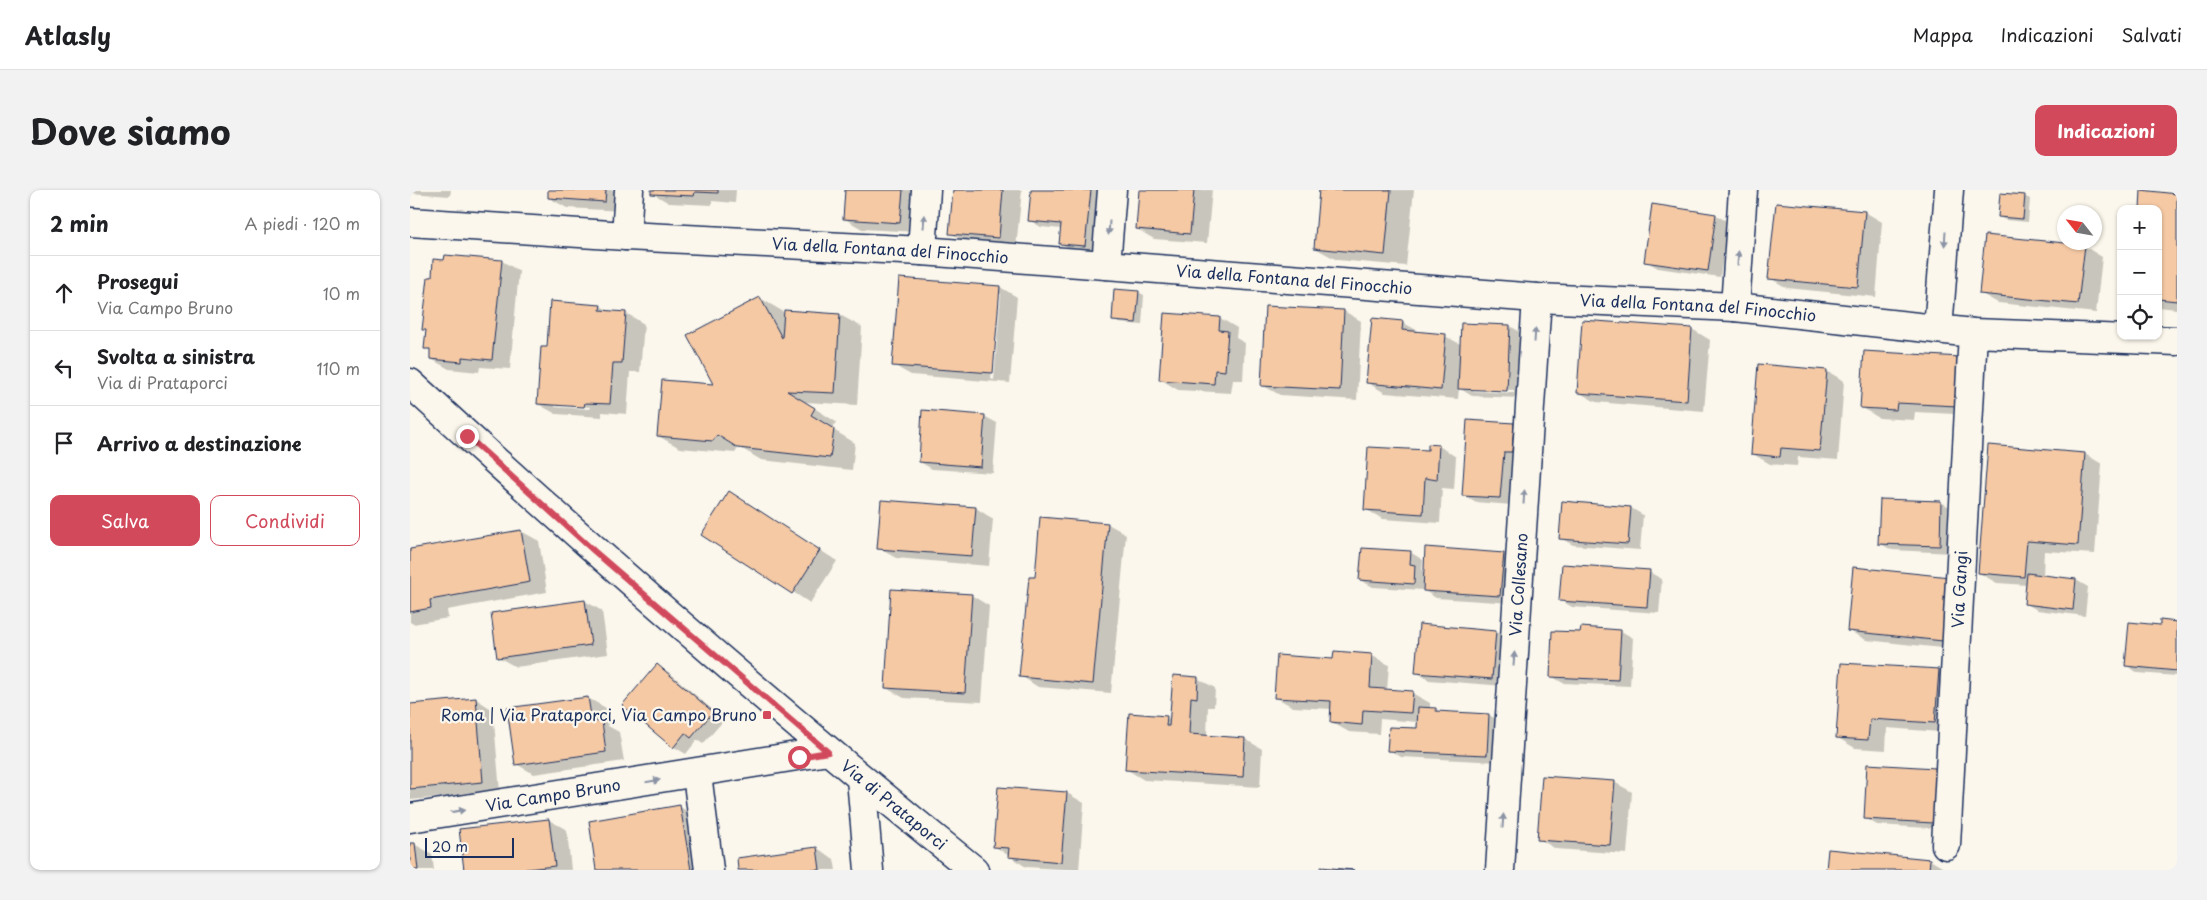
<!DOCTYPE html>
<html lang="it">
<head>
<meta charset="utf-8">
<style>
	:root { --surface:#fff; --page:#f2f2f2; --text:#202124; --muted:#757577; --line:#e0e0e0; --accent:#d1495b }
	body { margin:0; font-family:"Playpen Sans",sans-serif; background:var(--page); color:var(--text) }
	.controls { position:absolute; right:15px; top:15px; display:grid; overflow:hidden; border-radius:10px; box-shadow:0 1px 4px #0004 }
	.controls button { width:45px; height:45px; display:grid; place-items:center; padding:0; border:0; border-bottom:1px solid var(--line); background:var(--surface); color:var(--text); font:25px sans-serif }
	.compass { position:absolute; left:1647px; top:15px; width:45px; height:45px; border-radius:50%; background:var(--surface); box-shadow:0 1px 4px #0004; rotate:301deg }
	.scale { position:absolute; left:15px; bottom:12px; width:89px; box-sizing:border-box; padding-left:5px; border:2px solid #1b2f5e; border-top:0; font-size:14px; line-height:18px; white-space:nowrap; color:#1b2f5e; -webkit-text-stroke:4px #fbf7ec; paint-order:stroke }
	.stop { position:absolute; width:15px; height:15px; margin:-11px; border:4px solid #d1495b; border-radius:50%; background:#fff }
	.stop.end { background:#d1495b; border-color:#fff; box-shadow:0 1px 5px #0008 }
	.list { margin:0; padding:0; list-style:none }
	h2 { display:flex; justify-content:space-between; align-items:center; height:65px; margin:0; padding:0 20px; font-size:21px }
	h2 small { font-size:16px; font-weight:400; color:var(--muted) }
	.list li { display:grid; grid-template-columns:32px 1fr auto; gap:15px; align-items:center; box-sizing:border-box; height:75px; padding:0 20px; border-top:1px solid var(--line) }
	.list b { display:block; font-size:19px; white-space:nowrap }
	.list p { margin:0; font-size:16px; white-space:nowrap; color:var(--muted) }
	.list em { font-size:16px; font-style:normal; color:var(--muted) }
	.actions { display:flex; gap:10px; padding:15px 20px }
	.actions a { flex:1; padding:11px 0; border:1px solid var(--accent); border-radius:10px; text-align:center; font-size:18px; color:var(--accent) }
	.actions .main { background:var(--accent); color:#fff }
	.icon { flex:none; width:28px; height:28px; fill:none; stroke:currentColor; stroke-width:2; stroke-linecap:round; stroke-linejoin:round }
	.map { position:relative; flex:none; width:1767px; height:680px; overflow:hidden; border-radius:10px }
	header { display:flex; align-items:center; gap:30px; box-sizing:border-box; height:70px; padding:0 25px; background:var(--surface); border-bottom:1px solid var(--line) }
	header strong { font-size:24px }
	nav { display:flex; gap:28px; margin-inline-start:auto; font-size:18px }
	.intro { display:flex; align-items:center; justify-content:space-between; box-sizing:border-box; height:120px; padding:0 30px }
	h1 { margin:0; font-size:35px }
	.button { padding:12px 22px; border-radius:10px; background:var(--accent); color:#fff; font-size:18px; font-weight:700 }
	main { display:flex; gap:30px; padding:0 30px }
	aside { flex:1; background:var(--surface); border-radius:10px; box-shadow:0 1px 4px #0004 }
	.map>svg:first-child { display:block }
	.shadow { fill:#0003; fill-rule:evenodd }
	.building { fill:#f5c9a4; stroke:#1b2f5e }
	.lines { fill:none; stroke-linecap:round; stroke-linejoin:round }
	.minor-casing { stroke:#1b2f5e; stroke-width:31 }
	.tertiary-casing { stroke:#1b2f5e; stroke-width:31 }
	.minor { stroke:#fbf7ec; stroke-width:28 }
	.tertiary { stroke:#fbf7ec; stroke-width:28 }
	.oneway { fill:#8b93a5 }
	.route { stroke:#d1495b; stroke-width:6 }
	.poi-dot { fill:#d1495b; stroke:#fbf7ec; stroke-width:2 }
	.labels { text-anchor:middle; stroke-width:4.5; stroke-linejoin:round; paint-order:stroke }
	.street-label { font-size:16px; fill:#1b2f5e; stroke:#fbf7ec }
	.poi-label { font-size:16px; fill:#1b2f5e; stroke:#fbf7ec; text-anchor:end }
</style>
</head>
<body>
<header>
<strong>Atlasly</strong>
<nav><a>Mappa</a><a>Indicazioni</a><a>Salvati</a></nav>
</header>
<div class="intro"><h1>Dove siamo</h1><a class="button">Indicazioni</a></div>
<main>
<aside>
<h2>2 min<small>A piedi · 120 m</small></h2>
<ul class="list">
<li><svg class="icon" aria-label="ahead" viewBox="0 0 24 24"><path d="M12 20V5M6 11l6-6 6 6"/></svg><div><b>Prosegui</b><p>Via Campo Bruno</p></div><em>10 m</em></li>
<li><svg class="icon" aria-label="left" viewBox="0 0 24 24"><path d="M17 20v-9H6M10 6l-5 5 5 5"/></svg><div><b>Svolta a sinistra</b><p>Via di Prataporci</p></div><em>110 m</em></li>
<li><svg class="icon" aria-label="arrive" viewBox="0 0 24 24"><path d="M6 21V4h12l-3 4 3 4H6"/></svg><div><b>Arrivo a destinazione</b></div></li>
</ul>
<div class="actions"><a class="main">Salva</a><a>Condividi</a></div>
</aside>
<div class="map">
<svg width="1767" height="680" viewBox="0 0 1767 680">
	<rect width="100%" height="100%" fill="#fbf7ec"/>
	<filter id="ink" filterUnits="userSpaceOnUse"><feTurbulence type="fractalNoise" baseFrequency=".02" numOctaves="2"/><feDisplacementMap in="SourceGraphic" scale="10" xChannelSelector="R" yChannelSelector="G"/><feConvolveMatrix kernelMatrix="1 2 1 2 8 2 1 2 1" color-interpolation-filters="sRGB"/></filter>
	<g filter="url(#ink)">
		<!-- shadow -->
		<g class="shadow">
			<path d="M0,0H41L40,6L0,3Z"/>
			<path d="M140,0H214L213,21L157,18L139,8Z"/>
			<path d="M242,0H326L325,13L302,11V15L259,13L242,3Z"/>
			<path d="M437,0H518L508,42L452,39L435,29Z"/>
			<path d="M545,0H612L606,58L558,54L541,43Z"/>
			<path d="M622,0H693L687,63L663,60L650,53L652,39L631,37L619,30Z"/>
			<path d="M730,0H802L797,53L744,49L727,39Z"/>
			<path d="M911,0H1004L996,76L927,70L905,58Z"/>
			<path d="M1767,5V119L1748,117V19Z"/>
			<path d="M1614,6L1620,9L1618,32L1595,30L1589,27Z"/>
			<path d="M1455,22L1472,32L1466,107L1377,98L1360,88Z"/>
			<path d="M1306,25L1318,32L1310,87L1248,78L1236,71Z"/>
			<path d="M1674,56L1692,67L1686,123L1588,113L1570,103Z"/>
			<path d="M35,71H92L109,81L100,179L70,177L69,182L39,179L21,169L22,161L16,158L17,141L14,139L23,88Z"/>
			<path d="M590,97L607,107L600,193L501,185L483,175ZM588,104H591L584,190L581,189Z"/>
			<path d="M728,102L734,105L732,135L709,133L703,130Z"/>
			<path d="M350,108L372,121L375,126L430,125L452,137L447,215L395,212L426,232L422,239L445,253L442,280L351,270L329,257L325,263L270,258L248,246L305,195Z"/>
			<path d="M190,116L202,122L216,123L234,134L230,182H220L217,224L192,222V227L146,224L128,214L138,159ZM145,214L180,217V219L145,217Z"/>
			<path d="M934,121L951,131L947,210L870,205L852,195Z"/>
			<path d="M810,128L827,138L826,148L835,153L833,190H823L821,203L768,200L750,189Z"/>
			<path d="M1173,131L1282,139L1300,150L1294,221L1186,212L1168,202Z"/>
			<path d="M992,132L1010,142L1035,146L1052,155V134L1100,136L1112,143L1109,208L1062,206L1049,198L1048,209L975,203L958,193ZM1061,198L1104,200V203L1061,201Z"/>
			<path d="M1455,163L1565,225L1505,222L1504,230L1469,228L1451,217Z"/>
			<path d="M1417,181L1434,191L1428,270L1388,267L1387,276L1360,274L1343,264Z"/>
			<path d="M574,226L587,233L583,283L522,279L510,272Z"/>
			<path d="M1104,235L1116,242L1102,315L1065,312L1053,305Z"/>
			<path d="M1029,256L1046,267L1044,299L1032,298L1030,333L973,329L955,319L1019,262Z"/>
			<path d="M1675,264L1692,274L1685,364L1634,361L1633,386L1666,390L1678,397L1675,426L1627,420L1615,413L1617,395L1587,393L1569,383Z"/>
			<path d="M1471,310L1531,312L1543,319L1542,363L1482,360L1469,353Z"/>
			<path d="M337,313L427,371L400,413L383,402Z"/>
			<path d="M566,318L583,329L579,376L486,368L468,358Z"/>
			<path d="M1221,318L1233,325L1230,360L1163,355L1150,348Z"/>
			<path d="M631,328L698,334L716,344L701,503L628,497L611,486L626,389Z"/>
			<path d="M111,341L129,351L137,402L37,420L38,428L3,434L0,432V361Z"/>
			<path d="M1000,362L1013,370L1012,380L1015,382L1093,364L1106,371L1102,413L1026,408L1013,400L963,397L950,390Z"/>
			<path d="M1444,379L1551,460L1456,450L1438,440Z"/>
			<path d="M1239,382L1252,389L1249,423L1162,417L1150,410Z"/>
			<path d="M561,405L579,416L572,512L494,508L476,498Z"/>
			<path d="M175,411L192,421L198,464L106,477L88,467Z"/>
			<path d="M1767,434V486L1728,483L1716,475L1751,436Z"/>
			<path d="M1211,441L1223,448L1220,496L1153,493L1141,486L1171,444Z"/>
			<path d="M1086,442L1098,449L1094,496L1019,490L1006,482Z"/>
			<path d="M961,465L979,475L977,501L1002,503L1020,513V519L1032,523L1079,525L1091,532L1089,572L991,567L979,560L1008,539V532L970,529L969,544L939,542L921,532L922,519L883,517L865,507L925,470Z"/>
			<path d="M1433,474L1529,480L1547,490L1543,543L1477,538L1476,560L1445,558L1428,548Z"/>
			<path d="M248,476L260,483L314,530L293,554L287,550L276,564L264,557Z"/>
			<path d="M787,488L805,498L804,517H798L797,546L835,549L852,559L850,597L734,590L716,579L756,527L761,530Z"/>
			<path d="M178,508L196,518L198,536L209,542L214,571L124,584L106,574L98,519Z"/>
			<path d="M66,509L83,520L90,602L0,610V515Z"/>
			<path d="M1458,576L1526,580L1538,587L1535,639L1467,635L1455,628Z"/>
			<path d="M1204,592L1222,602L1217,664L1146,659L1129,649Z"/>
			<path d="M657,603L674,613L669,680L616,677L584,656Z"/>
			<path d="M270,617L287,627L296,680H188Z"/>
			<path d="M139,630L157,640L161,680H55Z"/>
			<path d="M4,654L22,664L24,680H0V655Z"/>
			<path d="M407,658L424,669L426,680H329Z"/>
			<path d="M1520,670L1537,680H1418Z"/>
		</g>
		<!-- building -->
		<g class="building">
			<path d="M138,0H196L195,12L138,8Z"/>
			<path d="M241,0H308V3L285,2L284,6L241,4Z"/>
			<path d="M435,0H493L490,33L433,29Z"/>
			<path d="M543,0H593L589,48L539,44Z"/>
			<path d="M621,0H681L675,56L649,54L651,34L618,31Z"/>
			<path d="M729,0H784L780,44L726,39Z"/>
			<path d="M909,0H981L975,65L904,58Z"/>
			<path d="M1731,0L1767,4V111L1748,109V19H1730Z"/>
			<path d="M1590,3L1615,5L1613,29L1588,27Z"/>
			<path d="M1366,13L1455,21L1448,97L1358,89Z"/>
			<path d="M1242,14L1306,24L1298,81L1234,72Z"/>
			<path d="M1575,45L1675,55L1668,114L1569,104Z"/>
			<path d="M35,65L92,70L82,170L52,167V172L20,169V159H14L16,140H12L18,87H22L23,69L34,70Z"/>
			<path d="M489,88L590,96L583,183L482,176Z"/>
			<path d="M704,99L729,101L726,133L702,131Z"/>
			<path d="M350,107L372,148L374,120L430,124L425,203L377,201L405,218L401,225L424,239L420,268L328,258L307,245L303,251L247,246L252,190L303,194L277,145Z"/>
			<path d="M140,111L191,115L190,120L216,122L212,173H203L200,214L175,213L174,217L127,214L131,157H137Z"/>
			<path d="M855,116L934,120L930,200L851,196Z"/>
			<path d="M754,123L810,127L809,140L818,141L815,181L805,180L804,194L749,190Z"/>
			<path d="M962,128L993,131L992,140L1036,144L1031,200L956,193Z"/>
			<path d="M1172,130L1282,138L1277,211L1167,203Z"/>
			<path d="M1051,133L1100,135L1097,201L1048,199Z"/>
			<path d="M1454,161L1550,167L1547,216L1487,213L1486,220L1450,218Z"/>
			<path d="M1348,174L1417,180L1410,261L1371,258L1370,267L1341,264Z"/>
			<path d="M512,220L575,225L571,277L509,272Z"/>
			<path d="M1057,230L1104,233L1102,262H1094L1090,308L1052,306Z"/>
			<path d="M1018,254L1029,255L1027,290L1015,288L1013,324L954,320L958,257L1018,260Z"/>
			<path d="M1578,255L1675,263L1668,355L1617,351L1614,387L1568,383Z"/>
			<path d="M319,301L410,360L382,404L291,345Z"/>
			<path d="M1470,309L1531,311L1530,356L1468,354Z"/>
			<path d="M471,310L566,317L562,366L467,359Z"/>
			<path d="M1152,311L1221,317L1218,354L1149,349Z"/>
			<path d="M630,327L698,333L683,494L609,487L619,387H625Z"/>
			<path d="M111,340L120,392L20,410L21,418L0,422V359Z"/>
			<path d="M1015,357L1094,363L1090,406L1013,401Z"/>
			<path d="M952,358L1001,361L1000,374L1005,375L1004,394L949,390Z"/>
			<path d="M1152,374L1240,380L1237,417L1149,411Z"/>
			<path d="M1443,377L1540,387L1533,451L1437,441Z"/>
			<path d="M1617,383L1666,389L1663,420L1614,414Z"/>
			<path d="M481,399L562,404L555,503L475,498Z"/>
			<path d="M175,410L181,455L87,468L81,423Z"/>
			<path d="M1750,430L1767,432V481L1715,476L1719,432L1750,435Z"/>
			<path d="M1009,434L1086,441L1082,489L1005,483Z"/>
			<path d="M1171,437L1211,440L1208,490L1140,487L1142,441L1170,442Z"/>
			<path d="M924,461L962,464L960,498L1003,501L1001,523L953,520L952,535L920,532L921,511L864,508L867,465L923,469Z"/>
			<path d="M1431,473L1529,479L1525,533L1460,529L1458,550L1426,548Z"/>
			<path d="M247,474L303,522L281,548L275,543L263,558L212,515Z"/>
			<path d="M763,485L788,487L787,508L781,507L779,544L835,548L833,587L715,580L719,523L757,526L756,536H759Z"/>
			<path d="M178,507L182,532L192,531L196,562L105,575L97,518Z"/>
			<path d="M66,508L73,592L0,599V514Z"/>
			<path d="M1008,517L1026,518V521L1079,524L1077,565L977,561L979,537L1007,538Z"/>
			<path d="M1457,574L1526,578L1523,633L1454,629Z"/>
			<path d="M1132,586L1205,591L1200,655L1127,650Z"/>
			<path d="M588,597L657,602L651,672L598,667L599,658L583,657Z"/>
			<path d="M270,615L281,680H186L179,631Z"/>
			<path d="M139,629L145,676L107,680H54L49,639Z"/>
			<path d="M0,653H5L8,680H0Z"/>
			<path d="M407,657L410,680H328L327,668Z"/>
			<path d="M1418,659L1520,669L1519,680H1416Z"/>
			<path d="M911,677L944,680H911Z"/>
		</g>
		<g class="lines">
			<defs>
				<g id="minor">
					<path id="s1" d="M0,32L216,46L512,61L1127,108L1325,117L1563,143L1767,151"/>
					<path d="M216,46L219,0"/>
					<path d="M512,61L516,0"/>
					<path d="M696,75L702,0"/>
					<path d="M1325,117L1333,0"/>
					<path d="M1528,139L1539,0"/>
					<path d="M287,584L299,680"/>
					<path d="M451,589L459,680"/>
					<path id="s2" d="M1536,655L1563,143"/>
					<path id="s3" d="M1090,680L1127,108"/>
				</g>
				<g id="tertiary">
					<path id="s4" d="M0,193C183,361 370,524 564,680"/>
					<path id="s5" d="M0,628L418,561"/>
				</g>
			</defs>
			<!-- minor casing -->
			<use href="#minor" class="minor-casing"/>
			<!-- tertiary casing -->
			<use href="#tertiary" class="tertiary-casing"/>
			<!-- minor -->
			<use href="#minor" class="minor"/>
			<!-- tertiary -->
			<use href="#tertiary" class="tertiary"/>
		</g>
		<!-- one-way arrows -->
		<defs><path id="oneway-solid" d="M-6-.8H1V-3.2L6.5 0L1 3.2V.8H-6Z" transform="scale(1.25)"/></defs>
		<g class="oneway">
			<use href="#oneway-solid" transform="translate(514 31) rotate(-86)"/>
			<use href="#oneway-solid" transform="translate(699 38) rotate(94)"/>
			<use href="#oneway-solid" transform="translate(1535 49) rotate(94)"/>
			<use href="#oneway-solid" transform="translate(1328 68) rotate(-86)"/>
			<use href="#oneway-solid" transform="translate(1125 145) rotate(-86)"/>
			<use href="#oneway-solid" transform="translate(1114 307) rotate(-86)"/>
			<use href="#oneway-solid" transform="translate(1104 469) rotate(-86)"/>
			<use href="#oneway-solid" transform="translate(243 591) rotate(-9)"/>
			<use href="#oneway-solid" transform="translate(48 621) rotate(-9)"/>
			<use href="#oneway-solid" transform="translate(1093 631) rotate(-86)"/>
		</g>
	</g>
	<g class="lines" filter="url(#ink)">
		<!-- route -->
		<path class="route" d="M57,246L184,361L418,562L389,567"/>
	</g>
	<!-- markers -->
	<rect class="poi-dot" x="352" y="520" width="10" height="10" rx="2.5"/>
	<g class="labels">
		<!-- street labels -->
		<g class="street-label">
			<text dy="6" stroke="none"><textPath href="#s1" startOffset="481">Via della Fontana del Finocchio</textPath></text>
			<text dy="6" stroke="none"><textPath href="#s1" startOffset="886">Via della Fontana del Finocchio</textPath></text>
			<text dy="6" stroke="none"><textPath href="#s1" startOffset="1291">Via della Fontana del Finocchio</textPath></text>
			<text dy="6" stroke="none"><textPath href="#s3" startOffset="286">Via Collesano</textPath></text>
			<text dy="6" stroke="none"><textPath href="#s2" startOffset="256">Via Gangi</textPath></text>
			<text dy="6" stroke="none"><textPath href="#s5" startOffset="145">Via Campo Bruno</textPath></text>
			<text dy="6" stroke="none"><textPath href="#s4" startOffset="642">Via di Prataporci</textPath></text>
		</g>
		<!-- poi labels -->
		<g class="poi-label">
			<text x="347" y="531">Roma | Via Prataporci, Via Campo Bruno</text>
		</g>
	</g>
</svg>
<div class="controls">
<button>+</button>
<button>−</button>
<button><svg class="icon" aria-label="locate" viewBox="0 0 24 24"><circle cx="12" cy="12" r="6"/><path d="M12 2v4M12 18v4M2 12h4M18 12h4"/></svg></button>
</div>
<svg class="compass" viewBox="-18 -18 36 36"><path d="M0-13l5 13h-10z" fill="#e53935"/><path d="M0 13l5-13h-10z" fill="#757577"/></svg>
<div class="scale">20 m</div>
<div class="stop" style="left:389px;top:567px"></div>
<div class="stop end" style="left:57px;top:246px"></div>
</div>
</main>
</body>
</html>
